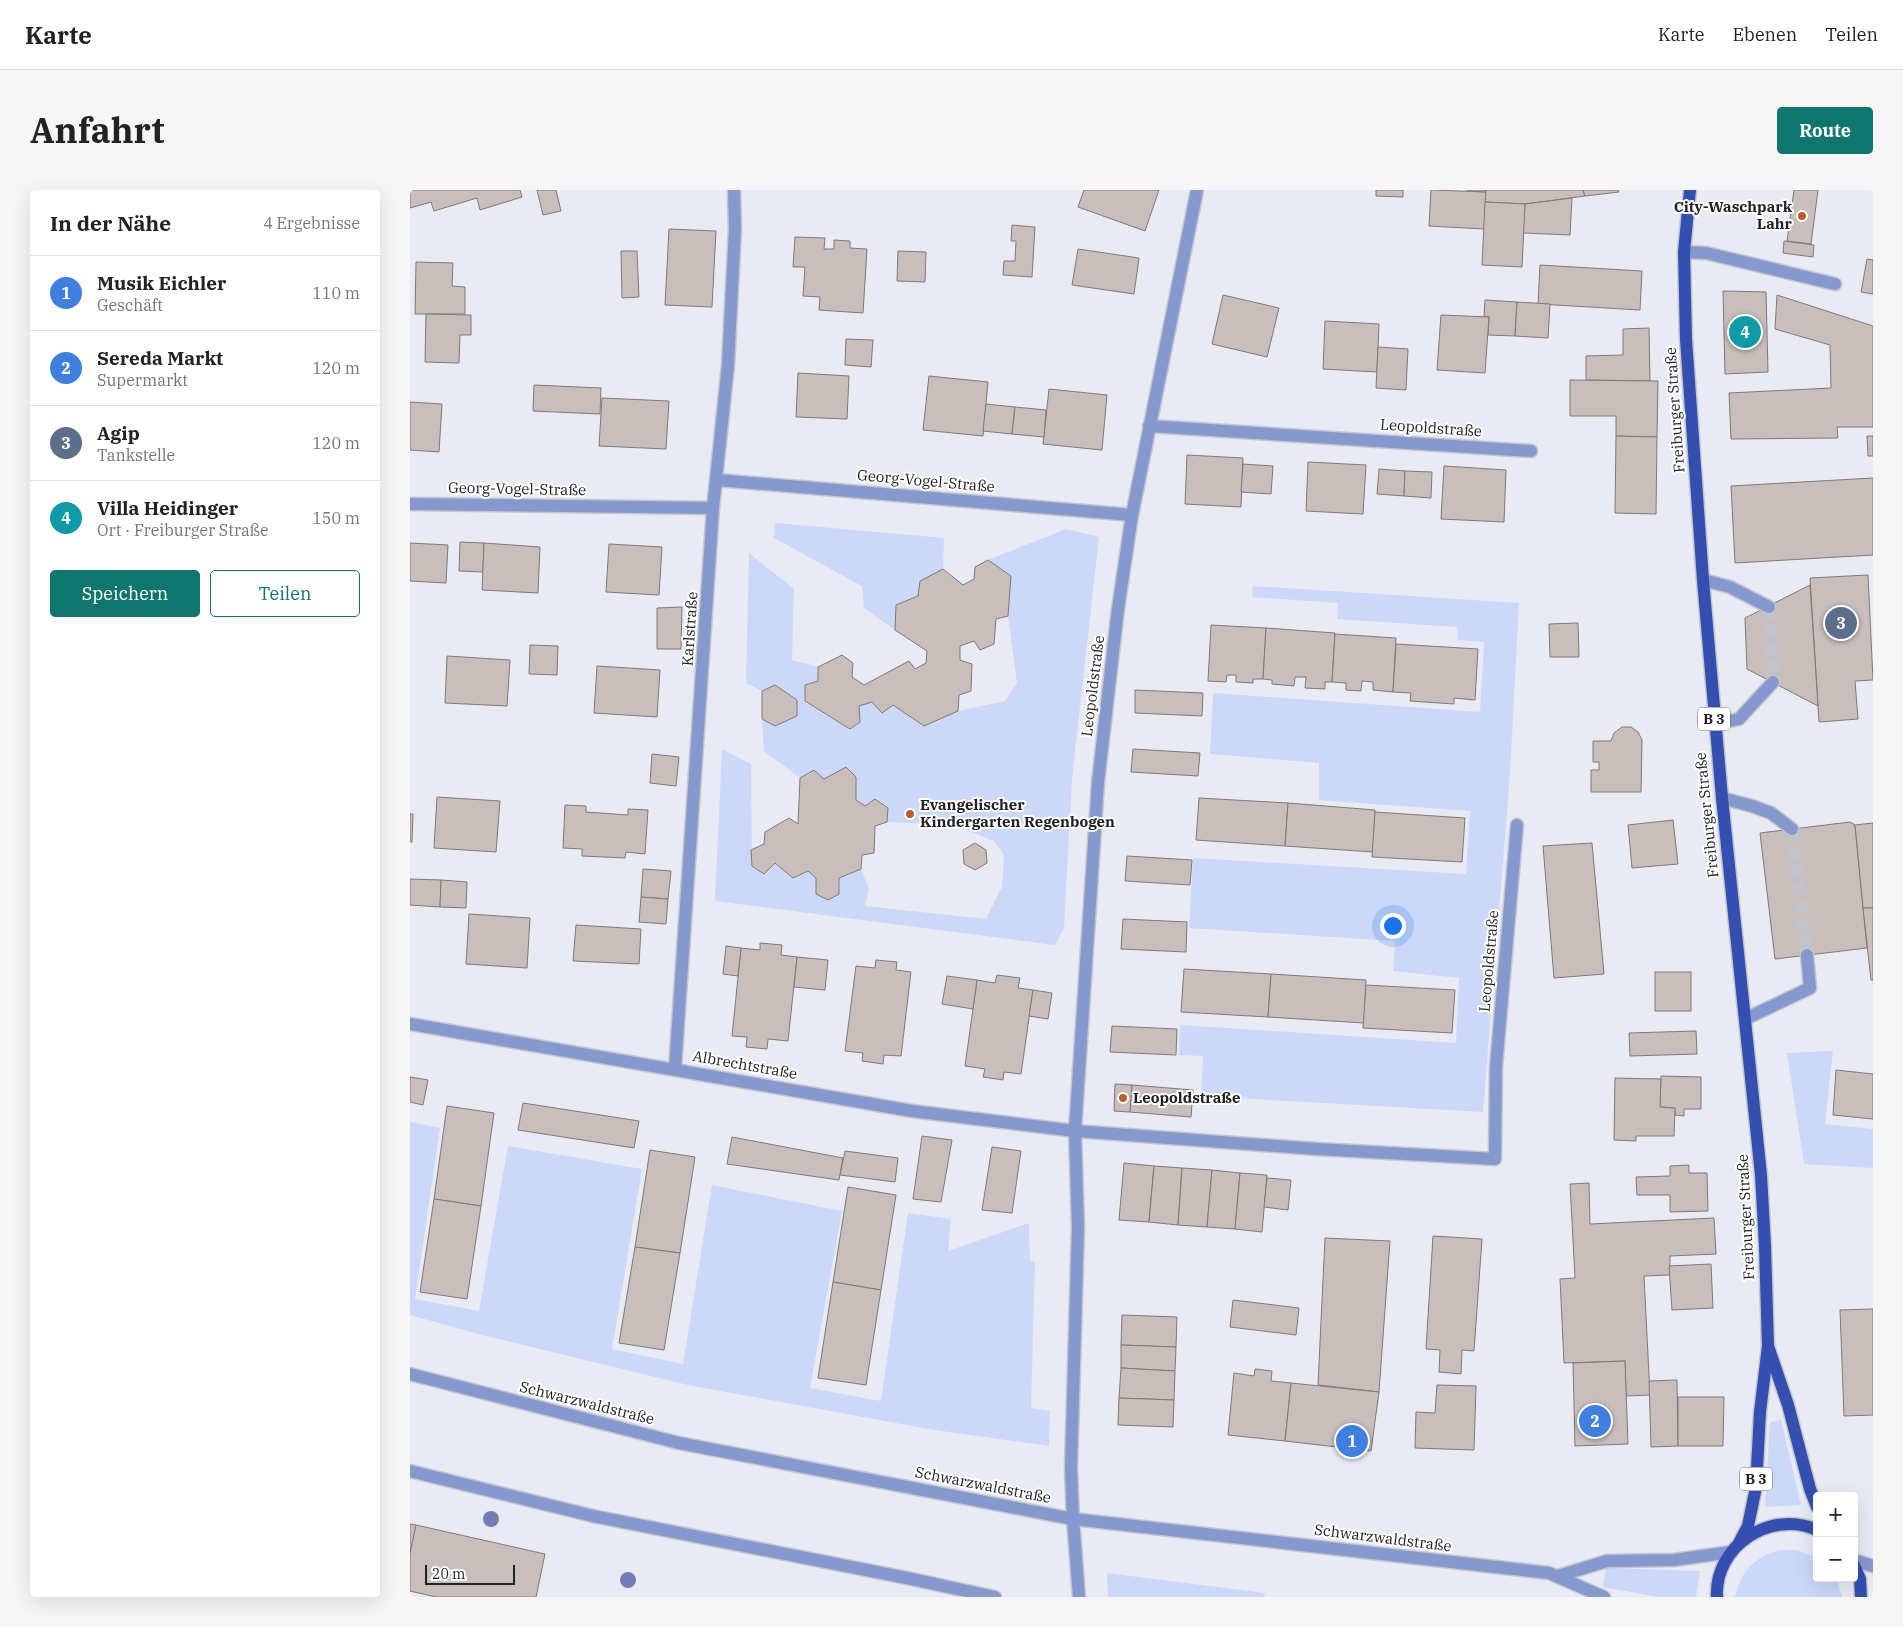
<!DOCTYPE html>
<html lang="de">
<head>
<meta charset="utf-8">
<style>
	:root { --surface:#fff; --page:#f6f6f6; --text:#222; --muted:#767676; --line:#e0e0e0; --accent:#0f766e }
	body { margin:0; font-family:"IBM Plex Serif",serif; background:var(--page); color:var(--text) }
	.controls { position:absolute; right:15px; bottom:15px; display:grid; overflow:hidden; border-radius:5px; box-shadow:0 5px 20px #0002 }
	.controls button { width:45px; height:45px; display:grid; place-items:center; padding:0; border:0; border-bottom:1px solid var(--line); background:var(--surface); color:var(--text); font:25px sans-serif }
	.scale { position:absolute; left:15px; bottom:12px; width:90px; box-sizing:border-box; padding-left:5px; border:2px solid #202124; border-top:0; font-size:14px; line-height:18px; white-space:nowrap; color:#202124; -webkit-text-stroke:4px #fff; paint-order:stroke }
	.you { position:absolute; left:982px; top:735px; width:18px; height:18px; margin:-12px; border:4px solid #fff; border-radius:50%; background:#1a73e8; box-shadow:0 0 0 8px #1a73e833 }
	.badge { display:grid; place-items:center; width:32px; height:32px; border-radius:50%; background:var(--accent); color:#fff; font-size:16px; font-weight:700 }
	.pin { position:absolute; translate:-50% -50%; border:2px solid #fff; box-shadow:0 1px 5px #0006 }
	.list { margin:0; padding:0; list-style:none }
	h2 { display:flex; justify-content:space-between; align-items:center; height:65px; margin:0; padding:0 20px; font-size:21px }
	h2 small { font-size:16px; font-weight:400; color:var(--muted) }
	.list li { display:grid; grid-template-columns:32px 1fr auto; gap:15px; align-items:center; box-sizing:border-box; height:75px; padding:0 20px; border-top:1px solid var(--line) }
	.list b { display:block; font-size:19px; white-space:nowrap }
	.list p { margin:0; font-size:16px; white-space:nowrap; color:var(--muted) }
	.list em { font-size:16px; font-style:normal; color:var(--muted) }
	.actions { display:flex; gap:10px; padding:15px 20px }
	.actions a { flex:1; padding:11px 0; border:1px solid var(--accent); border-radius:5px; text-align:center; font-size:18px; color:var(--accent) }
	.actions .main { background:var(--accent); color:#fff }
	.map { position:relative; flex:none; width:1463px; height:1407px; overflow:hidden; border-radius:5px }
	header { display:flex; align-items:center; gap:30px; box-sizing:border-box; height:70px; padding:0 25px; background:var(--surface); border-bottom:1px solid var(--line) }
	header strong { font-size:24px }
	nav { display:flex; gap:28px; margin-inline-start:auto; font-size:18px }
	.intro { display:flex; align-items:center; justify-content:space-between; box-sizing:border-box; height:120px; padding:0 30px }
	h1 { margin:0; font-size:35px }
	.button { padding:12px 22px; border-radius:5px; background:var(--accent); color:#fff; font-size:18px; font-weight:700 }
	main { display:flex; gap:30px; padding:0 30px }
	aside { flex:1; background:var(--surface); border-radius:5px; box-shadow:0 5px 20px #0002 }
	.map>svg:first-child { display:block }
	.green { fill:#cbd8f8 }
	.building { fill:#c8bfbc; stroke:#817875 }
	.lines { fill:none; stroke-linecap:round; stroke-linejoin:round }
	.minor-tunnel { stroke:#c0c3ca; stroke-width:12; stroke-dasharray:12 6; stroke-linecap:butt }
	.minor-casing { stroke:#c4c7ce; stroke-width:15 }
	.major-casing { stroke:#c4c7ce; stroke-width:15 }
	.minor { stroke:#8599cf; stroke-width:12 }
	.major { stroke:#344fb0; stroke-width:12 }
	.tree { fill:#737cb3 }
	.poi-dot { fill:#c15b2a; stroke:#fff; stroke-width:2 }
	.labels { text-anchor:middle; stroke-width:4; stroke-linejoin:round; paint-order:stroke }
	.shield { fill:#fff; stroke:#636466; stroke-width:1 }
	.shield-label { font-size:14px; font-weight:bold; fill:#202124 }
	.poi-label { font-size:15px; font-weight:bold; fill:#202124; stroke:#fff; text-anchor:start }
	.street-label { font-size:15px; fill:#202124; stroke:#fff }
</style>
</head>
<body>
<header>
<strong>Karte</strong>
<nav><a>Karte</a><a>Ebenen</a><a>Teilen</a></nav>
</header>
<div class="intro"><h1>Anfahrt</h1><a class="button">Route</a></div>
<main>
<aside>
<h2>In der Nähe<small>4 Ergebnisse</small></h2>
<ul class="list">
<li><span class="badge" style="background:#3f7fe0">1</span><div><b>Musik Eichler</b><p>Geschäft</p></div><em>110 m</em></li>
<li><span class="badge" style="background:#3f7fe0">2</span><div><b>Sereda Markt</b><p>Supermarkt</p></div><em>120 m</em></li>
<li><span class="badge" style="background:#5c6f8a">3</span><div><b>Agip</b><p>Tankstelle</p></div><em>120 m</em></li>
<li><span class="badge" style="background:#0f9aa8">4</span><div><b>Villa Heidinger</b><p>Ort · Freiburger Straße</p></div><em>150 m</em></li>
</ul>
<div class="actions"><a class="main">Speichern</a><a>Teilen</a></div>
</aside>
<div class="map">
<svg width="1463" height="1407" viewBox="0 0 1463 1407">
	<rect width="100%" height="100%" fill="#e8ebf3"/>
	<!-- green -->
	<g class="green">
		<path d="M365,333L534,348L533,379L510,391L508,406L486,415L485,440L454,418L452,396L364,348Z"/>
		<path d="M656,339L689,347L662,588L654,738L645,755L305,711L312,559L341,574L342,676L354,684L365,673L383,688L398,681L406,688V704L418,710L429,704V688L451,679L459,698L455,716L576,729L592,697L594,665L584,651L544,635L477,632L478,617L465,609L455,616L446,610V587L436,577L414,589L404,580L390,588L354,561L352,529L365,536L387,526V510L365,495L352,501L336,493L339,363L384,399L382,470L408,477V491L395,495V512L440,539L450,532L449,516L462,512L472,523L483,515L514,536L548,521L595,511L607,493L598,426L601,386L578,370Z"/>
		<path d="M843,396L1109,413L1100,584L1073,922L791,906L793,866L769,865L770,835L1046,853L1049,788L983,781L985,751L779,738L783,668L1056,684L1060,621L909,610V573L800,564L803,503L1070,522L1074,452L1048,450L1047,437L927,429L928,413L842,407Z"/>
		<path d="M1423,861L1415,934L1463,939V978L1394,974L1377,863Z"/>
		<path d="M0,932L30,938L5,1109L69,1121L98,956L232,979L202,1159L273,1174L302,995L432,1021L400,1198L471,1211L498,1023L541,1029L538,1061L619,1033L620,1071H625L621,1218L640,1221L639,1256L518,1239L278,1195L72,1145L0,1125Z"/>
		<path d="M1371,1230L1391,1315L1355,1317L1360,1232Z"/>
		<path d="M1369,1360H1387L1407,1368V1388H1426L1432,1407H1325C1332,1379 1343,1369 1369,1360Z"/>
		<path d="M1196,1378L1290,1381L1286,1407H1249L1193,1397Z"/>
		<path d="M697,1383L855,1403L854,1407H698Z"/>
	</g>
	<!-- building -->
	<g class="building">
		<path d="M0,0H110L112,7L70,20L67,8L24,21L21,12L0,18Z"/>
		<path d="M127,0H146L151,21L133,25Z"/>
		<path d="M674,0H749L735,41L668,17Z"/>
		<path d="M966,0H993V7L966,6Z"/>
		<path d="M1021,0L1076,2L1074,39L1019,36Z"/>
		<path d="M1057,0H1076V2L1057,1Z"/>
		<path d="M1076,0H1173L1175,6L1115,14L1075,12Z"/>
		<path d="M1173,0H1208L1209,2L1175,6Z"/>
		<path d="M1384,0H1408L1401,54L1377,51Z"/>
		<path d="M1162,8L1160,45L1113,43L1115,14Z"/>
		<path d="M1075,12L1115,14L1112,77L1072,75Z"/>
		<path d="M602,35L625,37L622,87L593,85L594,71H605L606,51H601Z"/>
		<path d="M259,39L306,41L302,117L255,115Z"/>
		<path d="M385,47L415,48L414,59H424V50L440,51V58L457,59L453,123L409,120L410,107L393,106L395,77H383Z"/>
		<path d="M1374,51L1404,55L1403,67L1373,63Z"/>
		<path d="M668,59L729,68L724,104L662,95Z"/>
		<path d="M211,61H227L229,107L212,108Z"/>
		<path d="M488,61L516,62L515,92L487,91Z"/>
		<path d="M1457,69L1463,70V104L1451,102Z"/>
		<path d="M6,72L43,73L42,96L55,97V124H5Z"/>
		<path d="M1130,75L1232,81L1230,120L1128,114Z"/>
		<path d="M1313,101L1356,102L1358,182L1315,184Z"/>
		<path d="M813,105L869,118L857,167L802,154Z"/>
		<path d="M1367,105L1463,136V237H1427L1428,248L1321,249L1319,203L1421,198L1420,155L1365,139Z"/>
		<path d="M1075,110L1107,112L1105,146L1078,145L1079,127H1074Z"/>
		<path d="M1107,112L1140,114L1138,148L1105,146Z"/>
		<path d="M16,124L61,125V145H50L49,173L15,172Z"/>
		<path d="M1031,125L1079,127L1075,183L1027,180Z"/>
		<path d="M915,131L969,134L967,182L913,179Z"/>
		<path d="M1239,138L1240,191L1176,190V166L1213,165V139Z"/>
		<path d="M436,149L463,150L461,177L435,175Z"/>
		<path d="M968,157L998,159L996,200L966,198Z"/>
		<path d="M388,183L439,186L437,229L386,227Z"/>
		<path d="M519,186L578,192L573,246L513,240Z"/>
		<path d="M1160,190L1248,191L1247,247L1206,246V226H1160Z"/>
		<path d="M124,195L191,198L190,224L123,221Z"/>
		<path d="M639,199L697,205L692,260L633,254Z"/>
		<path d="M192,208L259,211L256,259L189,256Z"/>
		<path d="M0,212L32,214L29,262L0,260Z"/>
		<path d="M576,214L605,217L602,244L573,241Z"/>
		<path d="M605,217L636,220L634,247L602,244Z"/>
		<path d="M1206,246L1247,247L1246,324L1205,323Z"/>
		<path d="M1457,246H1463V266H1458Z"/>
		<path d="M777,265L833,268L831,317L775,314Z"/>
		<path d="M898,272L956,275L953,324L896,321Z"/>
		<path d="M833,274L863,276L861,304L831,302Z"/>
		<path d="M1034,276L1096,280L1094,332L1031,329Z"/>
		<path d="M969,279L995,281L994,306L967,304Z"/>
		<path d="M995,281L1022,282L1021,308L994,306Z"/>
		<path d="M1463,288V365L1325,373L1321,296Z"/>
		<path d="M50,352L74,353L73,382L49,381Z"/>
		<path d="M0,353L38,355L36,393L0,391Z"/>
		<path d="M74,353L130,357L128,403L72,400Z"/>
		<path d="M199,354L252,357L249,405L196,402Z"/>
		<path d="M578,370L601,386L598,426L586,429L584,454L570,460L564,451L550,456V470L562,474L561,501L549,505L548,521L514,536L483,515L472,523L462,512L449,516L450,532L440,539L395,511V495L408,491V477L432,465L443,473L442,487L454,495L499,471L505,479L516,473L517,461L485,440L486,415L508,406L510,391L533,379L553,395L564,389L565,377Z"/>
		<path d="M1458,385L1463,490L1445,491L1448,529L1409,532L1400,388Z"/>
		<path d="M1400,395L1408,516L1337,479L1335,428Z"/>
		<path d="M272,417L271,459H247V418Z"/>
		<path d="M1168,433L1169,467H1140L1139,434Z"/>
		<path d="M801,435L856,438L853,489H843V493L826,492V485H817L816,492L798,491Z"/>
		<path d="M856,438L925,443L922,492H915V499L895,498L896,487H885L884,496L862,494V490L853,489Z"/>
		<path d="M925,444L986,448L983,502L963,500V492L952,491L951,501L936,500V493L922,492Z"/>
		<path d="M986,454L1068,459L1065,510L1044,508V514L1000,511L1001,503L983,502Z"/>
		<path d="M120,455L148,456L147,485L119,484Z"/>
		<path d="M37,466L100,470L97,516L35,513Z"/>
		<path d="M187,476L250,480L247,527L184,523Z"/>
		<path d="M365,495L387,510V526L365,536L352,529V501Z"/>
		<path d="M725,500L793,503L792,526L725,523Z"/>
		<path d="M1212,537H1221L1228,542L1232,550L1231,602H1181V580H1189V572H1183V551H1201L1204,543Z"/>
		<path d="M723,559L790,563L788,586L721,582Z"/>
		<path d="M242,564L269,567L266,596L240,593Z"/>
		<path d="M436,577L446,587V610L455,616L465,609L478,618L477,632L465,636L464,663L452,665L451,679L429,688V704L418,710L406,704V688L398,681L383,688L365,673L354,684L342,676L341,660L354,654L355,642L379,628L388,634L390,588L404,580L414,589Z"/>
		<path d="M27,607L90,611L86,662L24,658Z"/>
		<path d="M789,608L878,613L875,656L786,650Z"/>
		<path d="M878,613L965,620L963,662L875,656Z"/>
		<path d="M155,615L176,616V622L218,625V619L238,620L235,664L216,662L215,668L172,666V659L153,658Z"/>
		<path d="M965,622L1055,628L1052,672L962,667Z"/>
		<path d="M0,624H3L2,652H0Z"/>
		<path d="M1263,630L1268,674L1222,678L1218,635Z"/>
		<path d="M1440,632L1445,635L1457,758L1365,769L1350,643Z"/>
		<path d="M1463,633V718H1453L1445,635Z"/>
		<path d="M565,653L576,660L577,673L565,680L554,674L553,660Z"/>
		<path d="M1182,653L1194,784L1144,788L1133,656Z"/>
		<path d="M717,666L782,670L780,695L715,691Z"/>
		<path d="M233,679L261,681L258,709L231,707Z"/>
		<path d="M0,689L31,690L30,717L0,715Z"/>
		<path d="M31,690L57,692L56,718L30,717Z"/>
		<path d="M231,707L258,709L256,734L229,732Z"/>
		<path d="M1453,718H1463V790H1461Z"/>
		<path d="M59,724L120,728L117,778L56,774Z"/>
		<path d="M713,729L777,732L776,762L711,759Z"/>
		<path d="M166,735L231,739L229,774L163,771Z"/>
		<path d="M350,753L372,755L371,765L387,767L378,851L358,849L357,859L336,857L337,847L322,846L331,758L350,760Z"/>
		<path d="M316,756L331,758L328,786L313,784Z"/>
		<path d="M387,767L418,770L415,800L384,797Z"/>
		<path d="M466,770L487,772L486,780L501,782L491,866L474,865L473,874L452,871L453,863L435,861L446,776L465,778Z"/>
		<path d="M774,779L861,784L858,827L771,822Z"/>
		<rect x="1245" y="782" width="36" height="39"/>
		<path d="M861,784L956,790L954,833L858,827Z"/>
		<path d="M587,785L610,788L608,798L623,800L611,884L594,882L593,890L573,887L575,879L555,876L567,790L585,793Z"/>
		<path d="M537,786L567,790L563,819L532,814Z"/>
		<path d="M956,795L1045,800L1042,843L953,838Z"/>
		<path d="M623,800L642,803L638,829L619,826Z"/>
		<path d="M702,836L767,839L766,865L700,862Z"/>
		<path d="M1286,841L1287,864L1220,866L1219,843Z"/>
		<path d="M1426,880L1463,884V929L1423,925Z"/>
		<path d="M1251,886L1291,887V919H1274V926L1265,925V918L1250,917Z"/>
		<path d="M0,887L18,890L13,915L0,912Z"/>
		<path d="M1205,888L1251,889L1250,917L1265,918L1264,946H1226V951L1204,950Z"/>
		<path d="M705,894L722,895L720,922L704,921Z"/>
		<path d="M722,895L783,900L781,927L720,922Z"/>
		<path d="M113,913L229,931L224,958L108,940Z"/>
		<path d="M37,916L84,923L71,1016L24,1009Z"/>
		<path d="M512,946L542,950L531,1012L503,1009Z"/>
		<path d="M322,947L433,968L429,990L317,974Z"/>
		<path d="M582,957L611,961L602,1023L572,1020Z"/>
		<path d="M240,960L285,967L270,1063L225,1057Z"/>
		<path d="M435,961L488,968L485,992L430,985Z"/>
		<path d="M714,973L744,976L739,1032L709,1030Z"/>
		<path d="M1279,975V983H1297L1298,1021L1260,1022V1005H1227L1226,987L1260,986V976Z"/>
		<path d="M744,976L772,978L768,1035L739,1032Z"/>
		<path d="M772,978L802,980L797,1037L768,1035Z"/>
		<path d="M802,980L830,983L825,1039L797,1037Z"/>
		<path d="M830,983L857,985L852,1042L825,1039Z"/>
		<path d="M857,988L881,990L878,1020L854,1017Z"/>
		<path d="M1179,993L1180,1034L1304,1028L1306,1064L1260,1066V1085L1234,1086L1240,1205L1216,1206L1215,1171L1154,1173L1150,1089L1165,1088L1160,994Z"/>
		<path d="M438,997L486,1005L471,1100L423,1092Z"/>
		<path d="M24,1009L71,1016L57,1109L10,1102Z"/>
		<path d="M1023,1046L1072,1049L1064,1161L1052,1160L1051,1184L1029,1182L1030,1160L1016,1159Z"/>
		<path d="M915,1048L980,1051L969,1202L908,1195Z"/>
		<path d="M225,1057L270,1063L254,1160L209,1153Z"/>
		<path d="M1301,1074L1303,1118L1262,1120L1259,1076Z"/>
		<path d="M423,1092L471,1100L456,1195L408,1188Z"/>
		<path d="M823,1110L889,1118L886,1145L820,1137Z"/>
		<path d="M1463,1119V1225L1434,1226L1430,1120Z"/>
		<path d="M712,1125L767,1127L766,1157L711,1155Z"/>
		<path d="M711,1155L766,1157L765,1181L711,1178Z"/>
		<path d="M1215,1171L1218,1254L1165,1256L1163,1173Z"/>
		<path d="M711,1178L765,1181L764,1210L709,1208Z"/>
		<path d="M845,1179L862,1181L861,1191L881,1193L875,1251L818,1245L824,1183L844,1186Z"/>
		<path d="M1267,1190L1268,1256L1241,1257L1239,1191Z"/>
		<path d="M881,1193L969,1202L961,1261L875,1251Z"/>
		<path d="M1027,1195L1066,1196L1064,1260L1005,1258L1006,1222L1025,1223Z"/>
		<path d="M1268,1207H1314L1313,1256H1268Z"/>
		<path d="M709,1208L764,1210L763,1237L708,1235Z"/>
		<path d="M0,1334L6,1335L0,1364Z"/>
		<path d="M6,1335L135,1364L126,1407H26L0,1401V1364Z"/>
	</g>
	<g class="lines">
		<!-- minor-tunnel -->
		<g class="minor-tunnel">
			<path d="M1359,417L1363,492"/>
			<path d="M1382,639L1397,765"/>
		</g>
		<defs>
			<g id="minor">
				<path d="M1274,62L1296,63L1425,94"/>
				<path d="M739,236L1121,261"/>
				<path d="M307,290L722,325"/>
				<path d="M0,314L303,318"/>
				<path d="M1293,390L1320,397L1359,417"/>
				<path d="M1305,534L1329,529L1363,492"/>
				<path d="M1312,608L1342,616L1361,623L1382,639"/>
				<path d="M1335,829L1400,798L1397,765"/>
				<path d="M0,834L502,921L665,941L907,959L1085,969L1086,877L1107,635"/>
				<path d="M265,879L303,318L318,175L325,39L324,0"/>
				<path d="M0,1184L269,1253L663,1329L1139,1383L1194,1407"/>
				<path d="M0,1281L183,1326L497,1388L585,1407"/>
				<path d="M1444,1370L1463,1376"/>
				<path d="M1148,1386L1197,1371L1264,1370L1321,1362"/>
				<path d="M669,1407L663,1329L661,1278L668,1037L665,941L688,592L708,419L722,325L787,0"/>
			</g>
			<g id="major">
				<path d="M1280,0L1274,62L1276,149L1293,390L1312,608L1351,985L1355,1056L1358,1156L1350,1222L1346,1297L1338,1336L1329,1353"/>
				<path d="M1359,1159L1378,1215L1400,1299L1407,1317"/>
				<path d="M1444,1375L1450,1389L1451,1407"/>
				<path d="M1307,1407C1304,1356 1361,1319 1407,1340"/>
			</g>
		</defs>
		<!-- minor casing -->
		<use href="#minor" class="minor-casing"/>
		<!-- major casing -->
		<use href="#major" class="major-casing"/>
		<!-- minor -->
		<use href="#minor" class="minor"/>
		<!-- major -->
		<use href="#major" class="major"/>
	</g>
	<!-- trees -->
	<g class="tree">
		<circle cx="81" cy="1329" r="8"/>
		<circle cx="218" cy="1390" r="8"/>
	</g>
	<!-- markers -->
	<g class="poi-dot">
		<circle cx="1392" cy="26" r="5"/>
		<circle cx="500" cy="624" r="5"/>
		<circle cx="713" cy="908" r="5"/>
	</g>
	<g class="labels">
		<!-- shield labels -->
		<g class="shield">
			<rect x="1288" y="517.5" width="32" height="23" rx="4"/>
			<rect x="1330" y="1277.5" width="32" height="23" rx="4"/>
		</g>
		<g class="shield-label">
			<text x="1304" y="534">B 3</text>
			<text x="1346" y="1294">B 3</text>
		</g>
		<!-- poi labels -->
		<g class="poi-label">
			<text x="1382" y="22" text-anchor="end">City-Waschpark<tspan x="1382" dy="17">Lahr</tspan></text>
			<text x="510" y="620">Evangelischer<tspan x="510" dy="17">Kindergarten Regenbogen</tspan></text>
			<text x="723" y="913">Leopoldstraße</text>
		</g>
		<!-- street labels -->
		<g class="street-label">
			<text transform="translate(1265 220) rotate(-94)" y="5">Freiburger Straße</text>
			<text transform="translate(1021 238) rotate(4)" y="5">Leopoldstraße</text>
			<text transform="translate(516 291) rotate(5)" y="5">Georg-Vogel-Straße</text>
			<text transform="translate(107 299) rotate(1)" y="5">Georg-Vogel-Straße</text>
			<text transform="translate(280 439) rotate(-86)" y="5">Karlstraße</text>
			<text transform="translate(683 496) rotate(-83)" y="5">Leopoldstraße</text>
			<text transform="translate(1297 625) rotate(-96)" y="5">Freiburger Straße</text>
			<text transform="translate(1079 771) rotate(-85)" y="5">Leopoldstraße</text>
			<text transform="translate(335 875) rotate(10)" y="5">Albrechtstraße</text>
			<text transform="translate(1336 1027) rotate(-93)" y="5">Freiburger Straße</text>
			<text transform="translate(177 1213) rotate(14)" y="5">Schwarzwaldstraße</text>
			<text transform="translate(573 1295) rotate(11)" y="5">Schwarzwaldstraße</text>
			<text transform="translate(973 1348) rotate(7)" y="5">Schwarzwaldstraße</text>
		</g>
	</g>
</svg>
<div class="controls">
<button>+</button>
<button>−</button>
</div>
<div class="scale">20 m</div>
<div class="you"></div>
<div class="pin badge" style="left:942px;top:1251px;background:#3f7fe0">1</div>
<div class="pin badge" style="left:1185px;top:1231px;background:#3f7fe0">2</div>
<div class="pin badge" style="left:1431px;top:433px;background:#5c6f8a">3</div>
<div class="pin badge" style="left:1335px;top:142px;background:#0f9aa8">4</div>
</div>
</main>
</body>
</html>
